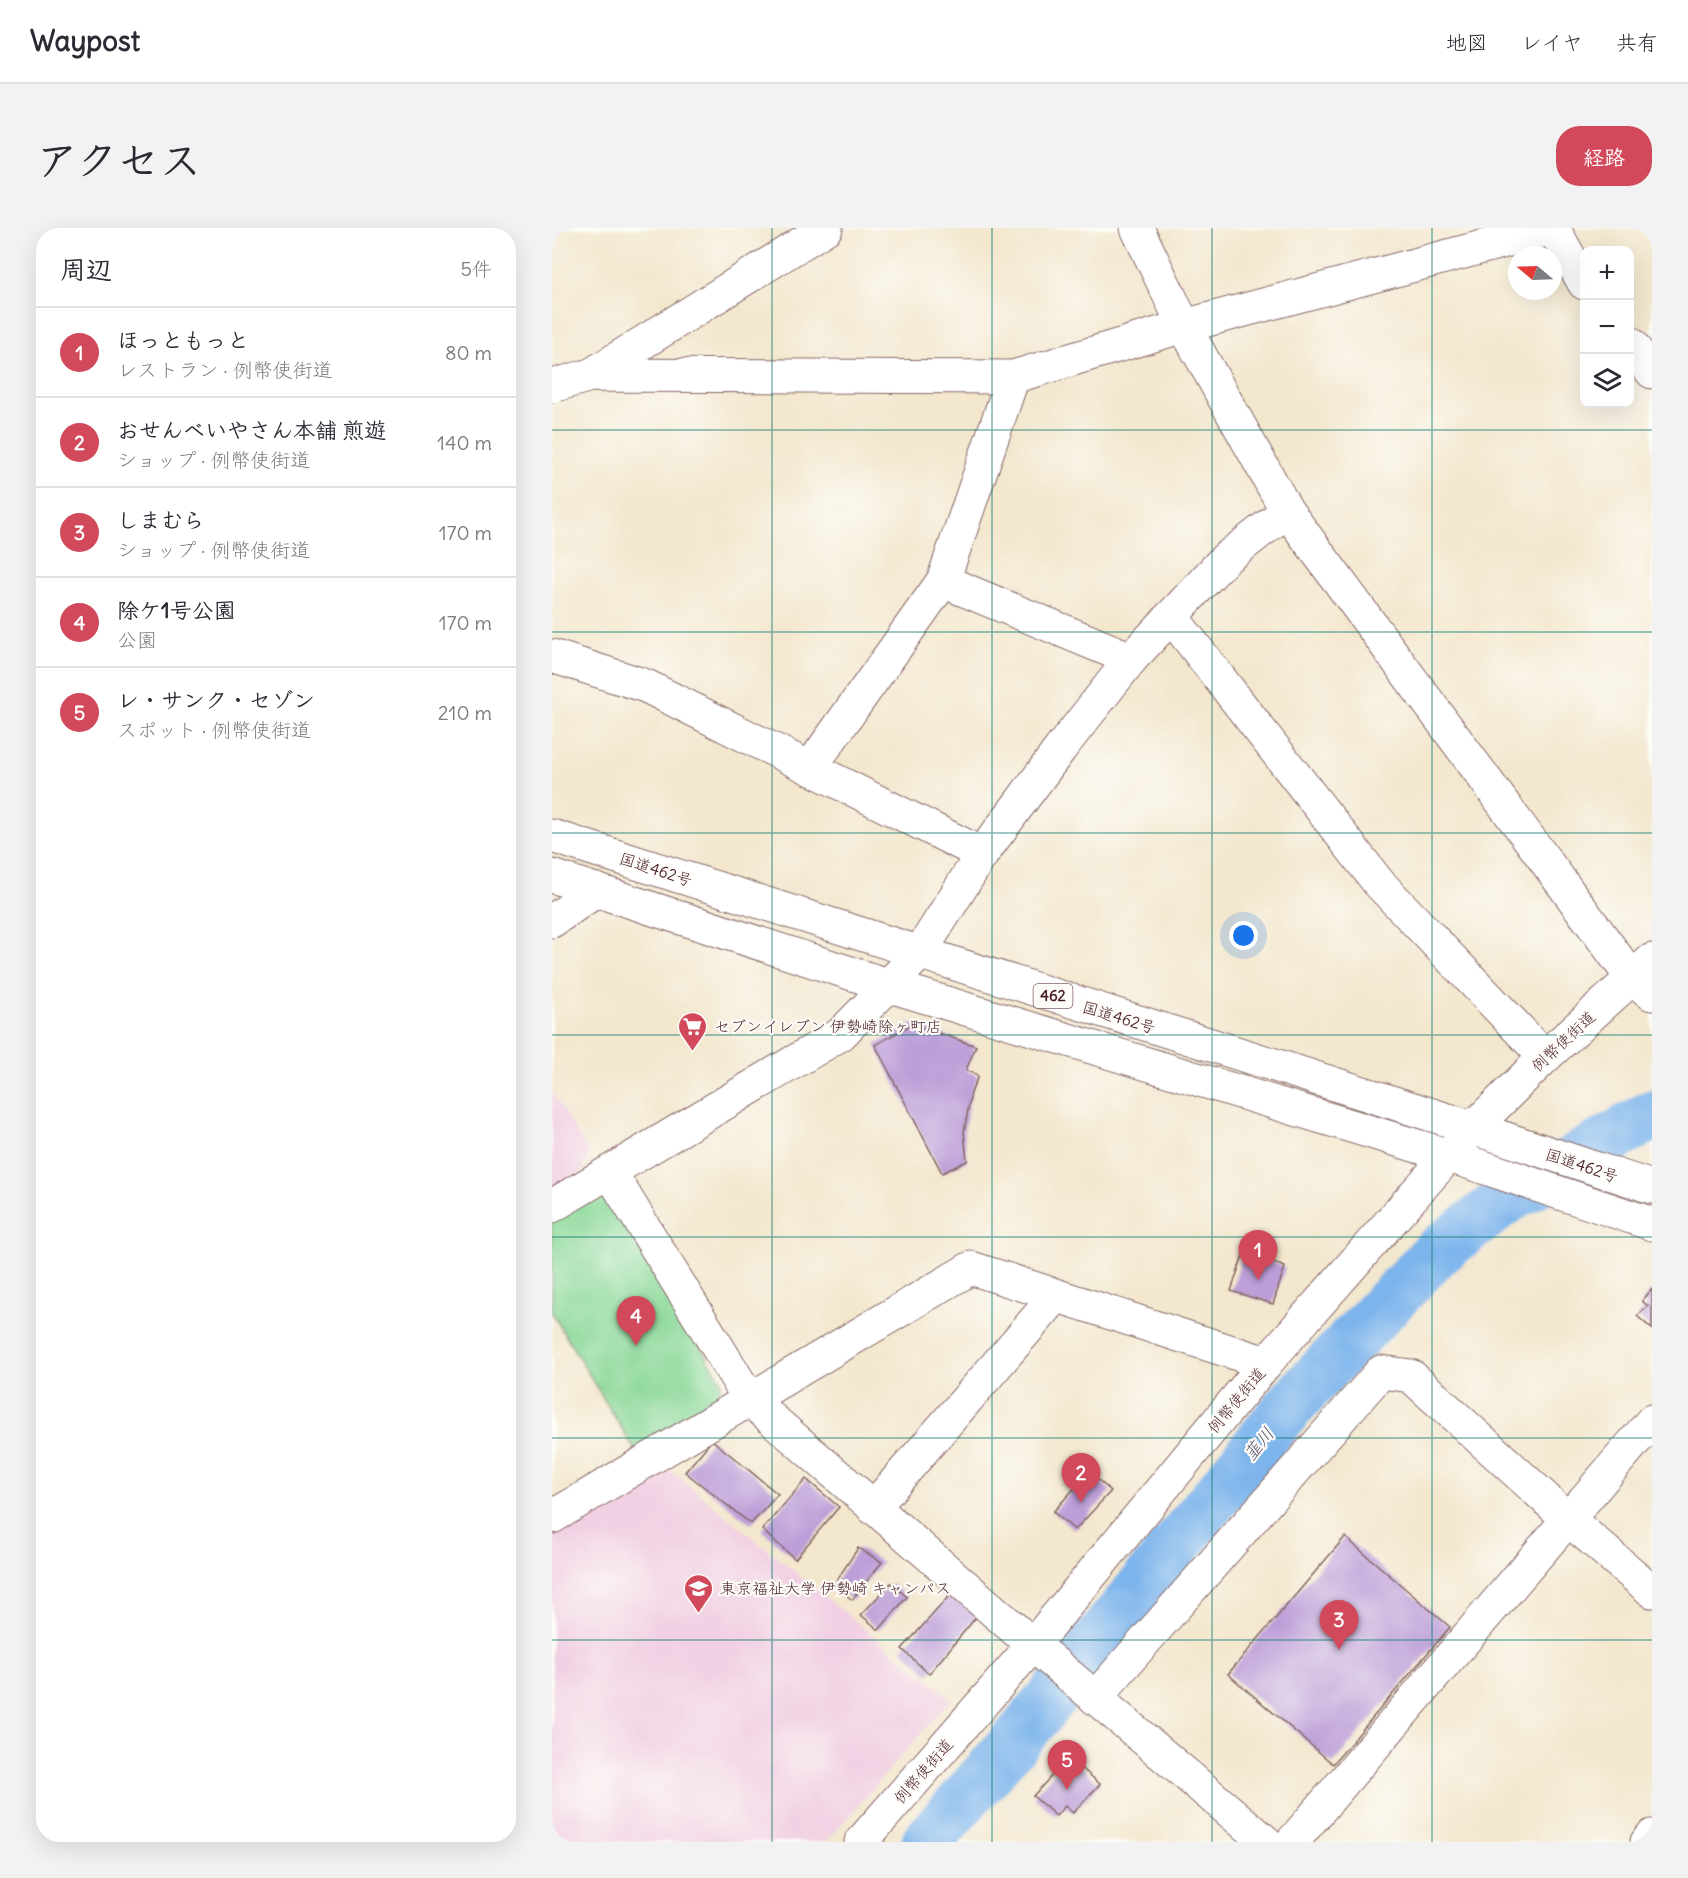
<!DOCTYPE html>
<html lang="ja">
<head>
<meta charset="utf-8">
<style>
	:root { --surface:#fff; --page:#f2f2f3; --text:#2b2b33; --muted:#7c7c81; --line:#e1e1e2; --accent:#d1495b }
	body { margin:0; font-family:Delius,"Klee One",sans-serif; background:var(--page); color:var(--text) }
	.controls { position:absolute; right:18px; top:18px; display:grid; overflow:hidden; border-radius:12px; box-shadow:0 6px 24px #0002 }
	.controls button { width:54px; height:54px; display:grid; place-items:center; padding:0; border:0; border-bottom:2px solid var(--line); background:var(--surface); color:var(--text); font:30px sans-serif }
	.compass { position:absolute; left:956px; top:18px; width:54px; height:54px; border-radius:50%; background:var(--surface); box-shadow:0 6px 24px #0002; rotate:289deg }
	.you { position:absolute; left:692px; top:708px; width:21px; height:21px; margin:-15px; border:4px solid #fff; border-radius:50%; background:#1a73e8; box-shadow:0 0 0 9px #1a73e833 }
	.badge { display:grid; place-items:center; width:39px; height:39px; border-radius:50%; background:var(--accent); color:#fff; font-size:20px; font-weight:700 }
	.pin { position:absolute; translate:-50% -50px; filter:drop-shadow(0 2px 3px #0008) }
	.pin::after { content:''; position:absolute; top:32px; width:21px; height:18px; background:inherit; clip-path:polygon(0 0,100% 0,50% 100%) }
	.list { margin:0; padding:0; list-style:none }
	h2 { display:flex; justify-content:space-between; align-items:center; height:78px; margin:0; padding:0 24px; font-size:26px }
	h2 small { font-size:20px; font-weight:400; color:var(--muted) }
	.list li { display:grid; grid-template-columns:39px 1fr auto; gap:18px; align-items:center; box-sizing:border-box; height:90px; padding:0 24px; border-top:2px solid var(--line) }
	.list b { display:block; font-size:22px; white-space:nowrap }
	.list p { margin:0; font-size:20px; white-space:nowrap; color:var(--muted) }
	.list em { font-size:20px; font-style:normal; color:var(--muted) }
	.icon { flex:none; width:33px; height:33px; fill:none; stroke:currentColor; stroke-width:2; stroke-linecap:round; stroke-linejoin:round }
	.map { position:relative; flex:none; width:1100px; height:1614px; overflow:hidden; border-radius:24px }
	header { display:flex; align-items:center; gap:36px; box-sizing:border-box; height:84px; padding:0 30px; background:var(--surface); border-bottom:2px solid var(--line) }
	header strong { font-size:28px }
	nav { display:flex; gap:33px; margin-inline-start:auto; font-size:21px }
	.intro { display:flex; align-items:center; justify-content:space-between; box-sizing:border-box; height:144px; padding:0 36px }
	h1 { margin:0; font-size:42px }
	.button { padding:15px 27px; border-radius:24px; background:var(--accent); color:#fff; font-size:21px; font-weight:700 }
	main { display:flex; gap:36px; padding:0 36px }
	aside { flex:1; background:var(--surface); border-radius:24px; box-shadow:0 6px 24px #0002 }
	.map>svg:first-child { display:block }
	.built { fill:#f1d0e3 }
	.green { fill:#87d796; stroke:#687b60; stroke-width:1.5 }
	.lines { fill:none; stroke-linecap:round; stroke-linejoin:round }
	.river { stroke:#7bb4ec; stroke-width:51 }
	.building { fill:#bc9ed8 }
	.minor-casing { stroke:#856564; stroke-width:35 }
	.major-casing { stroke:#856564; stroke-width:35 }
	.highway-casing { stroke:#856564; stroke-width:35 }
	.minor { stroke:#fff; stroke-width:33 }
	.major { stroke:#fff; stroke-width:33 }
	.highway { stroke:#fff; stroke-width:33 }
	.grid { fill:none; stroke:#0f766e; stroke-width:1.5; stroke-opacity:0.55 }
	.labels { text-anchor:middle; stroke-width:4.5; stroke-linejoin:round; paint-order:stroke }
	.shield { fill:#fdfcf7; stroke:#806168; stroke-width:1.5 }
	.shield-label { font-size:15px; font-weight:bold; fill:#4a1f2b }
	.street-label { font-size:16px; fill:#4a1f2b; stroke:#fdfcf7 }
	.poi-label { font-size:16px; fill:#4a1f2b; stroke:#fdfcf7; text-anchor:start }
	.water-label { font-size:18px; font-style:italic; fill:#5b536f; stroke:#fdfcf7 }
</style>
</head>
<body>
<header>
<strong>Waypost</strong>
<nav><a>地図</a><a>レイヤ</a><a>共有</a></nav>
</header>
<div class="intro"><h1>アクセス</h1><a class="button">経路</a></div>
<main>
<aside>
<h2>周辺<small>5件</small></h2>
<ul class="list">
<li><span class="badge">1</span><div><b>ほっともっと</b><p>レストラン · 例幣使街道</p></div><em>80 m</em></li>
<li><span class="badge">2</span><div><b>おせんベいやさん本舗 煎遊</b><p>ショップ · 例幣使街道</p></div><em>140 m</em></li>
<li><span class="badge">3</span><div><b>しまむら</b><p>ショップ · 例幣使街道</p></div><em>170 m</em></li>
<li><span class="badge">4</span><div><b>除ケ1号公園</b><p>公園</p></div><em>170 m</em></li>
<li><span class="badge">5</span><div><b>レ・サンク・セゾン</b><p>スポット · 例幣使街道</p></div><em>210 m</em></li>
</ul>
</aside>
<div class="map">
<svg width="1100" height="1614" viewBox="0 0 1100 1614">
	<rect width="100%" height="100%" fill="#fdfcf7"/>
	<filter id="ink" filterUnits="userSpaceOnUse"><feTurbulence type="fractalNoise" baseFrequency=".0167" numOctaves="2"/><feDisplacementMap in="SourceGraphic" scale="12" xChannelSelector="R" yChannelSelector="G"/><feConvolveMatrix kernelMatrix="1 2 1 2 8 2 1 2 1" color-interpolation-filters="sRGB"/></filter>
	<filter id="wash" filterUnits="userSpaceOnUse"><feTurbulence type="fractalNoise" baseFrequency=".008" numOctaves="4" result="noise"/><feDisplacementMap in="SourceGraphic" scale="24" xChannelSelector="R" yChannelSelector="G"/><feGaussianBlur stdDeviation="1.35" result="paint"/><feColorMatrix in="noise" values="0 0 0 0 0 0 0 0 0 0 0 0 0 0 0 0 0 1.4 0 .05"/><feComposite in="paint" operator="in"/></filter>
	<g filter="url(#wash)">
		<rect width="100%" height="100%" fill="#f3e7ce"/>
		<!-- built -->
		<g class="built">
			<path d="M0,864L37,925L30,945L0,962Z"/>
			<path d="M110,1236L399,1471L274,1614H0V1302Z"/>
		</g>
		<!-- green -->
		<path class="green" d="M41,966L57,970L169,1152L166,1172L85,1226L0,1085V991Z"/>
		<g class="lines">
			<!-- river -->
			<path class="river" d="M375,1614L473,1502L740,1175L885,1024L953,972L1100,887"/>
		</g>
		<g id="blocks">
			<!-- building -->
			<g class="building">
				<path d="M360,796L424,818L414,842L426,848L419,865L412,904L415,933L390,945L323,817Z"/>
				<path d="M692,1024L733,1039L721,1076L679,1063Z"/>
				<path d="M1100,1061V1101L1085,1088L1096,1078L1090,1073Z"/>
				<path d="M160,1212L226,1266L199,1296L133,1244Z"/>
				<path d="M537,1244L559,1263L523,1302L501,1284Z"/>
				<path d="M254,1251L287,1279L243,1331L210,1302Z"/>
				<path d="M793,1309L898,1399L781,1536L676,1446Z"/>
				<path d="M306,1320L330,1334L300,1372L282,1356Z"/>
				<path d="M339,1355L355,1369L327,1402L309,1387Z"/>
				<path d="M398,1367L425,1388L377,1446L350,1421Z"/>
				<path d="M517,1529L548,1556L521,1585L513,1578L504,1588L481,1568Z"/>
			</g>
		</g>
	</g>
	<g filter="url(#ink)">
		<use href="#blocks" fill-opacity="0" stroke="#856564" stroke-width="1.5"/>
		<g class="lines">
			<defs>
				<g id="minor">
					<path d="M585,0L632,98L735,283L1080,750L1100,766"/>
					<path d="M1001,0L1032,55"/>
					<path d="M1078,115L1100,144"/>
					<path d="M39,147L274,0"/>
					<path d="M0,158L39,147L461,149L632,98L1002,0"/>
					<path d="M391,353L579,431"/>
					<path d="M619,388L826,654L993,829"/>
					<path d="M0,428L94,458L430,626"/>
					<path d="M258,540L391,353L461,149"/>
					<path d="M0,693L45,662"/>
					<path d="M58,944L198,1172L481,1417L714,1614"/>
					<path d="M0,978L289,806L367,726L430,626L508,521L579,431L673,331L735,283"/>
					<path d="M321,1280L504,1068"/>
					<path d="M0,1289L419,1040L714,1135"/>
					<path d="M543,1470L829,1144L859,1148L1016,1291L1100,1363"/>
					<path d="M740,1614L1100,1193"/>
					<path d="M1095,1614L1100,1608"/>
				</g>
				<path id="major" d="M309,1614L481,1417L714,1135L921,900L993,829L1100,732"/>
				<g id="highway">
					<path d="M0,608L921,900L1100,959"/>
					<path d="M0,648L335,757L898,928L1100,996"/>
				</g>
			</defs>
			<!-- minor casing -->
			<use href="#minor" class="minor-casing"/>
			<!-- major casing -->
			<use href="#major" class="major-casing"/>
			<!-- highway casing -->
			<use href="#highway" class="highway-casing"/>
			<!-- minor -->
			<use href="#minor" class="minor"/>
			<!-- major -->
			<use href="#major" class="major"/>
			<!-- highway -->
			<use href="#highway" class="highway"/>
		</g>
	</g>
	<!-- grid -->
	<path class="grid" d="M220,0V1614M440,0V1614M660,0V1614M880,0V1614M0,202H1100M0,404H1100M0,605H1100M0,807H1100M0,1009H1100M0,1210H1100M0,1412H1100"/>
	<!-- icons -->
	<defs>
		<symbol id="supermarket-pin" viewBox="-11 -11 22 30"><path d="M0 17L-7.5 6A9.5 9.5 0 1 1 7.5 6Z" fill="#d1495b" stroke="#fdfcf7"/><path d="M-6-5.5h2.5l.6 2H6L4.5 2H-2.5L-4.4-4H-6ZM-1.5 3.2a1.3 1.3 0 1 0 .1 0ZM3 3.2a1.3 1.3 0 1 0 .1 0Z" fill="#fff"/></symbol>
		<symbol id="university-pin" viewBox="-11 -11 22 30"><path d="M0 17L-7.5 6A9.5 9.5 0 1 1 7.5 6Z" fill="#d1495b" stroke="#fdfcf7"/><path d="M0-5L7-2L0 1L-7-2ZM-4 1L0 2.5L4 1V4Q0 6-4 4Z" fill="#fff"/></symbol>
	</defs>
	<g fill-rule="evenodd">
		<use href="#supermarket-pin" x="124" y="782" width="33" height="45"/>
		<use href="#university-pin" x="130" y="1344" width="33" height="45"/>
	</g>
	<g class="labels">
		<!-- shield labels -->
		<rect class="shield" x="481.5" y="756" width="39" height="24" rx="4.5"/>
		<g class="shield-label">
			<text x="501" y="773">462</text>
		</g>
		<!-- street labels -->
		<g class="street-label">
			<text transform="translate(104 641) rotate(18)" y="6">国道462号</text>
			<text transform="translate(567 789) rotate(17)" y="6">国道462号</text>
			<text transform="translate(1011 813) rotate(-43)" y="6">例幣使街道</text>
			<text transform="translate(1030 937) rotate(18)" y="6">国道462号</text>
			<text transform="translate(684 1172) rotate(-50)" y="6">例幣使街道</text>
			<text transform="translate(371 1543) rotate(-49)" y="6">例幣使街道</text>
		</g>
		<!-- poi labels -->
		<g class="poi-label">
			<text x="162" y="804">セブンイレブン 伊勢崎除ヶ町店</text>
			<text x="168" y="1366">東京福祉大学 伊勢崎 キャンパス</text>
		</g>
		<!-- water labels -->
		<g class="water-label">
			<text transform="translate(707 1216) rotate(-51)" y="6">韮川</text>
		</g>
	</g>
</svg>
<div class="controls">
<button>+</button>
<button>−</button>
<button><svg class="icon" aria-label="layers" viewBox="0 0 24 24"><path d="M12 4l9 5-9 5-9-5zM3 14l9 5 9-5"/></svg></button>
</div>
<svg class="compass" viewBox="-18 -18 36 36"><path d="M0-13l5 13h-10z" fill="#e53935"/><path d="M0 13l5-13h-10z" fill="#7c7c81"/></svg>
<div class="you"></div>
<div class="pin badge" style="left:706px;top:1052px">1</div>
<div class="pin badge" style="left:529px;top:1275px">2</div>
<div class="pin badge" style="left:787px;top:1422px">3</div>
<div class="pin badge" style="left:84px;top:1118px">4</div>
<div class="pin badge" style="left:515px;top:1562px">5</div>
</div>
</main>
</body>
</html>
